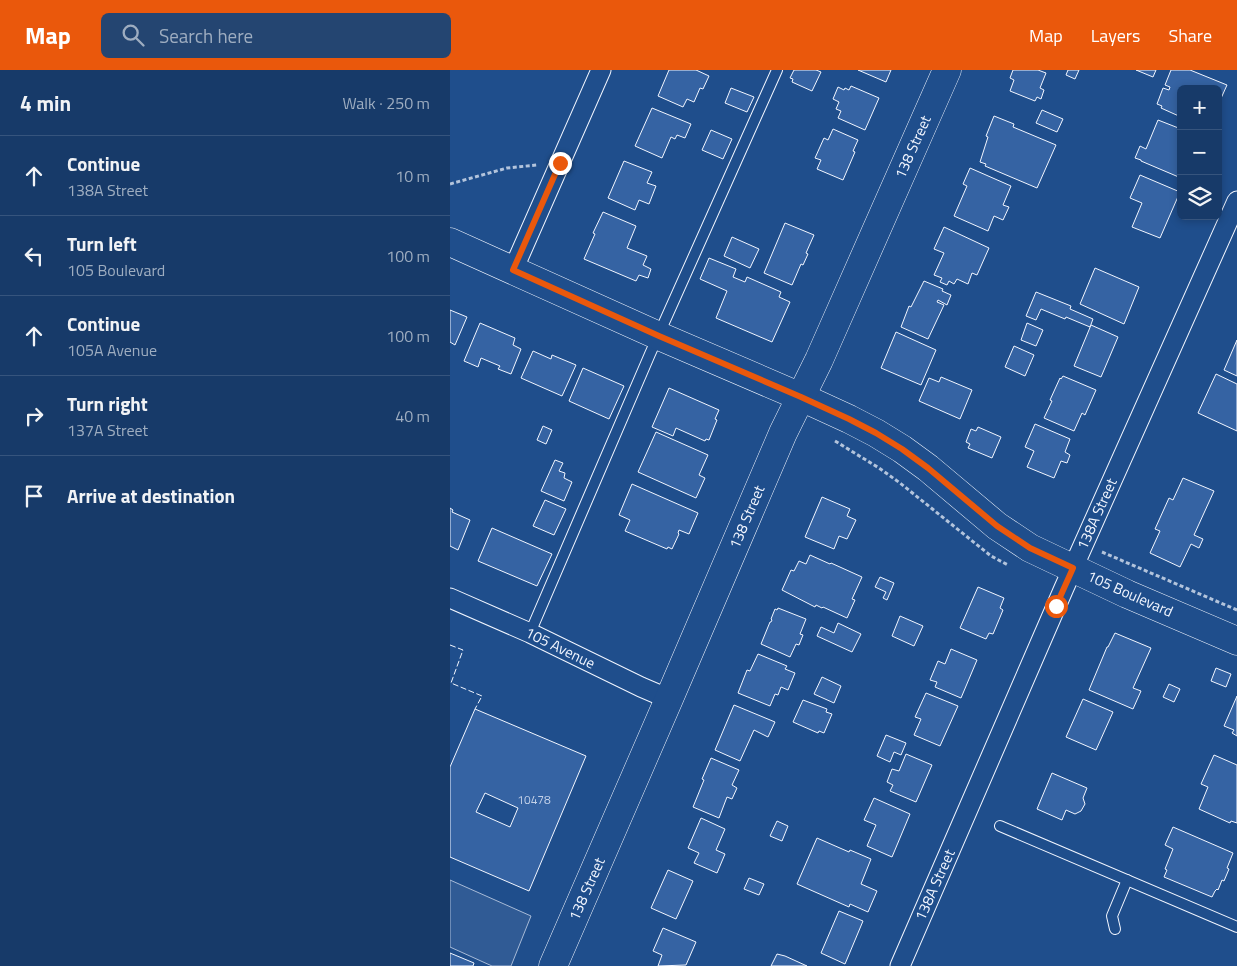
<!DOCTYPE html>
<html lang="en">
<head>
<meta charset="utf-8">
<style>
	:root { --surface:#173a69; --page:#244571; --text:#f1f3f6; --muted:#9eadc0; --line:#36547d; --accent:#ea580c }
	body { margin:0; font-family:"Titillium Web",sans-serif; background:var(--page); color:var(--text) }
	.controls { position:absolute; right:15px; top:15px; display:grid; overflow:hidden; border-radius:8px; box-shadow:0 2px 8px #0003 }
	.controls button { width:45px; height:45px; display:grid; place-items:center; padding:0; border:0; border-bottom:1px solid var(--line); background:var(--surface); color:var(--text); font:25px sans-serif }
	.stop { position:absolute; width:15px; height:15px; margin:-11px; border:4px solid #ea580c; border-radius:50%; background:#fff }
	.stop.end { background:#ea580c; border-color:#fff; box-shadow:0 1px 5px #0008 }
	.list { margin:0; padding:0; list-style:none }
	h2 { display:flex; justify-content:space-between; align-items:center; height:65px; margin:0; padding:0 20px; font-size:21px }
	h2 small { font-size:16px; font-weight:400; color:var(--muted) }
	.list li { display:grid; grid-template-columns:32px 1fr auto; gap:15px; align-items:center; box-sizing:border-box; height:80px; padding:0 20px; border-top:1px solid var(--line) }
	.list b { display:block; font-size:19px; white-space:nowrap }
	.list p { margin:0; font-size:16px; white-space:nowrap; color:var(--muted) }
	.list em { font-size:16px; font-style:normal; color:var(--muted) }
	.icon { flex:none; width:28px; height:28px; fill:none; stroke:currentColor; stroke-width:2; stroke-linecap:round; stroke-linejoin:round }
	.map { position:relative; flex:none; width:787px; height:896px; overflow:hidden }
	header { display:flex; align-items:center; gap:30px; box-sizing:border-box; height:70px; padding:0 25px; background:var(--accent); color:#fff }
	header strong { font-size:24px }
	nav { display:flex; gap:28px; margin-inline-start:auto; font-size:18px }
	.search { width:350px; height:45px; background:var(--page); display:flex; align-items:center; gap:12px; box-sizing:border-box; padding:0 18px; border-radius:8px; color:var(--muted); font-size:19px }
	main { display:flex }
	aside { flex:1; background:var(--surface) }
	.map>svg:first-child { display:block }
	.parking { fill:#305b95; stroke:#a8bbd7 }
	.building { fill:#3563a3; stroke:#f2f6ff; fill-rule:evenodd }
	.lines { fill:none; stroke-linecap:round; stroke-linejoin:round }
	.lane-casing { stroke:#f2f6ff; stroke-width:12 }
	.street-casing { stroke:#f2f6ff; stroke-width:21 }
	.secondary-casing { stroke:#f2f6ff; stroke-width:29 }
	.path { stroke:#b3c4dc; stroke-width:3; stroke-dasharray:4 2.5; stroke-linecap:butt }
	.lane { stroke:#1f4e8c; stroke-width:10 }
	.street { stroke:#1f4e8c; stroke-width:19 }
	.secondary { stroke:#1f4e8c; stroke-width:28 }
	.fence { stroke:#f2f6ff; stroke-width:1; stroke-dasharray:6 2.5; stroke-linecap:butt }
	.route { stroke:#ea580c; stroke-width:6 }
	.labels { text-anchor:middle; stroke-width:4; stroke-linejoin:round; paint-order:stroke }
	.number-label { font-size:12px; fill:#c3d1e8 }
	.street-label { font-size:15px; fill:#f2f6ff; stroke:#1f4e8c }
</style>
</head>
<body>
<header>
<strong>Map</strong>
<div class="search"><svg class="icon" aria-label="search" viewBox="0 0 24 24"><circle cx="10" cy="10" r="6"/><path d="M15 15l6 6"/></svg>Search here</div>
<nav><a>Map</a><a>Layers</a><a>Share</a></nav>
</header>
<main>
<aside>
<h2>4 min<small>Walk · 250 m</small></h2>
<ul class="list">
<li><svg class="icon" aria-label="ahead" viewBox="0 0 24 24"><path d="M12 20V5M6 11l6-6 6 6"/></svg><div><b>Continue</b><p>138A Street</p></div><em>10 m</em></li>
<li><svg class="icon" aria-label="left" viewBox="0 0 24 24"><path d="M17 20v-9H6M10 6l-5 5 5 5"/></svg><div><b>Turn left</b><p>105 Boulevard</p></div><em>100 m</em></li>
<li><svg class="icon" aria-label="ahead" viewBox="0 0 24 24"><path d="M12 20V5M6 11l6-6 6 6"/></svg><div><b>Continue</b><p>105A Avenue</p></div><em>100 m</em></li>
<li><svg class="icon" aria-label="right" viewBox="0 0 24 24"><path d="M7 20v-9h11M14 6l5 5-5 5"/></svg><div><b>Turn right</b><p>137A Street</p></div><em>40 m</em></li>
<li><svg class="icon" aria-label="arrive" viewBox="0 0 24 24"><path d="M6 21V4h12l-3 4 3 4H6"/></svg><div><b>Arrive at destination</b></div></li>
</ul>
</aside>
<div class="map">
<svg width="787" height="896" viewBox="0 0 787 896">
	<rect width="100%" height="100%" fill="#1f4e8c"/>
	<!-- parking -->
	<path class="parking" d="M0,810L81,846L61,896H42L0,877Z"/>
	<!-- building -->
	<g class="building">
		<path d="M219,0H246L259,6L253,19L250,18L244,32L237,29L233,37L208,26Z"/>
		<path d="M344,0H366L371,2L362,21L342,12L343,9L340,8Z"/>
		<path d="M408,0H441L436,12Z"/>
		<path d="M563,0H588L596,3L590,18L594,20L591,29L587,27L585,31L560,21L564,10L560,8Z"/>
		<path d="M618,0H629L625,9L616,5Z"/>
		<path d="M686,0H706L703,7Z"/>
		<path d="M721,0H740L777,15L768,35V19H731V47L711,38L712,36L707,34L713,18L719,20L720,17L715,15Z"/>
		<path d="M401,16L429,28L415,60L388,48L391,41L386,39L389,32L383,29L388,17L394,20L395,18L399,20Z"/>
		<path d="M281,18L304,27L297,42L275,33Z"/>
		<path d="M202,38L241,54L235,68L227,65L225,69L221,67L212,88L185,76Z"/>
		<path d="M592,40L613,49L607,62L586,53Z"/>
		<path d="M544,46L564,54L563,57L606,75L587,118L535,96L536,94L530,92L538,67L536,66Z"/>
		<path d="M708,50L731,59V108L691,91V90L685,88L690,76L696,79Z"/>
		<path d="M383,59L408,70L403,81L405,82L393,110L367,99L371,90L365,88L374,68L378,70Z"/>
		<path d="M261,60L282,69L273,89L252,80Z"/>
		<path d="M174,91L202,102L197,113L206,116L199,134L189,130L185,140L158,128Z"/>
		<path d="M520,98L561,116L553,135L559,137L553,150L544,146L538,161L504,146L517,116L513,114Z"/>
		<path d="M690,105L730,122L710,168L682,157L692,133L680,128Z"/>
		<path d="M153,142L186,156L177,178L197,186L193,195L201,199L198,208L189,205L186,211L134,189L145,164L143,163Z"/>
		<path d="M335,153L364,165L356,183L358,184L353,195L351,194L342,215L314,203Z"/>
		<path d="M494,157L539,178L527,205L522,203L518,214L507,209L504,214L499,211L497,215L490,212L492,208L484,205L494,183L484,179Z"/>
		<path d="M282,167L309,179L300,198L274,186Z"/>
		<path d="M259,188L286,199L283,207L295,212L297,207L331,222L329,227L340,232L322,272L266,248L277,221L250,209Z"/>
		<path d="M645,198L689,217L674,254L630,234Z"/>
		<path d="M474,211L493,219L492,221L501,225L497,235L488,230L487,232L494,235L478,269L451,257L459,236L461,237Z"/>
		<path d="M586,222L621,236L620,239L643,249L640,257L616,247L615,249L591,239L586,250L576,246Z"/>
		<path d="M0,240L17,247L5,275L0,272Z"/>
		<path d="M30,253L65,268L63,275L71,279L61,304L48,299L50,296L31,288L28,297L14,291Z"/>
		<path d="M577,253L593,260L586,276L571,270Z"/>
		<path d="M641,255L668,267L651,307L624,296Z"/>
		<path d="M446,262L486,280L471,315L431,298Z"/>
		<path d="M787,270V306L774,300Z"/>
		<path d="M564,276L584,285L575,306L555,297Z"/>
		<path d="M83,281L101,289L102,285L126,295L112,326L71,308Z"/>
		<path d="M133,298L174,316L159,349L119,331Z"/>
		<path d="M766,304L787,314V361L748,343Z"/>
		<path d="M613,306L646,320L635,345L632,343L624,361L594,348L602,331L600,330L610,308L611,309Z"/>
		<path d="M491,307L522,320L510,349L469,331L479,308L489,312Z"/>
		<path d="M219,318L269,340L265,349L267,350L259,370L256,369L255,371L226,358L223,366L202,357Z"/>
		<path d="M585,354L620,369L615,382L620,385L617,393L611,391L604,408L577,397L584,381L575,377Z"/>
		<path d="M93,356L102,360L96,374L87,370Z"/>
		<path d="M528,357L551,367L542,388L518,378L520,374L516,372L521,359L526,361Z"/>
		<path d="M206,362L258,385L249,405L255,408L246,428L188,402Z"/>
		<path d="M105,390L113,393L109,401L115,403L114,408L122,412L114,431L91,421Z"/>
		<path d="M733,408L764,421L744,465L753,469L749,478L741,474L730,497L700,483L710,461L705,459L719,428L723,430Z"/>
		<path d="M182,414L248,443L239,464L229,460L228,463L229,464L222,479L218,477L217,479L175,461L180,450L169,445Z"/>
		<path d="M372,427L400,439L397,446L406,450L397,469L389,466L384,479L355,467Z"/>
		<path d="M95,430L116,439L104,465L83,456Z"/>
		<path d="M0,438L3,440L2,442L20,450L8,480L0,476Z"/>
		<path d="M42,458L102,484L87,516L28,491Z"/>
		<path d="M360,485L380,494L381,493L412,507L402,529L405,530L397,548L373,537L372,538L366,535L365,537L332,520L341,500L344,501L349,491L356,494Z"/>
		<path d="M430,507L444,513L437,530L433,528L436,522L425,517Z"/>
		<path d="M528,517L554,528L550,538L553,540L543,564L539,563L536,569L510,558Z"/>
		<path d="M328,538L356,549L350,564L353,565L349,575L346,574L340,587L311,574L320,552H321L322,550L321,549L325,539L327,540Z"/>
		<path d="M450,546L473,556L464,576L442,566Z"/>
		<path d="M388,553L411,564L402,582L367,566L371,557L384,563Z"/>
		<path d="M665,563L701,578L683,618L691,621L683,639L639,620L657,577H658Z"/>
		<path d="M501,579L527,590L511,628L485,617L487,612L480,610L488,591L495,594Z"/>
		<path d="M308,584L337,596L335,599L345,603L338,620L331,617L328,625L325,624L320,636L288,623L297,600L300,601Z"/>
		<path d="M766,598L781,604L776,617L761,611Z"/>
		<path d="M372,607L391,616L384,633L364,624Z"/>
		<path d="M719,614L730,619L724,632L713,627Z"/>
		<path d="M476,623L508,636L490,676L464,665L471,649L465,647Z"/>
		<path d="M787,626V666L782,663L784,660L774,656Z"/>
		<path d="M633,629L663,642L646,680L616,667Z"/>
		<path d="M353,630L377,639L376,642L382,644L374,663L369,661L368,663L343,652Z"/>
		<path d="M284,635L325,652L318,667L304,660L290,691L265,680Z"/>
		<path d="M25,639L136,686L79,821L0,787V697ZM35,723L68,738L60,757L26,742Z"/>
		<path d="M436,665L456,673L451,685L444,682L440,692L427,686Z"/>
		<path d="M456,684L482,695L466,732L440,721L443,715L437,712L442,699L449,701Z"/>
		<path d="M764,685L787,695V753L781,751L780,753L749,739L758,717L751,714Z"/>
		<path d="M261,688L289,700L282,715L287,718L282,729L277,727L269,748L243,737L254,710L252,709Z"/>
		<path d="M602,703L637,718L633,728L635,734L631,741L625,744L616,740L612,750L587,739Z"/>
		<path d="M424,728L460,744L442,787L417,776L426,755L414,750Z"/>
		<path d="M251,748L275,759L266,780L275,784L267,803L244,793L249,783L238,778Z"/>
		<path d="M327,751L338,756L332,771L320,766Z"/>
		<path d="M723,757L783,783L777,798L779,799L774,811L772,810L768,820L767,819L765,821L762,827L714,807L717,800L715,799L723,779L715,775Z"/>
		<path d="M367,768L399,782L400,780L421,789L411,814L427,821L418,842L400,834L399,837L347,814Z"/>
		<path d="M218,800L243,811L226,849L201,838Z"/>
		<path d="M299,808L314,814L309,825L294,819Z"/>
		<path d="M389,841L413,851L395,894L371,883Z"/>
		<path d="M213,858L246,872L236,895L208,896L212,885L203,881Z"/>
		<path d="M0,883L24,893L23,896H0Z"/>
		<path d="M327,884L335,886L357,896H321Z"/>
	</g>
	<g class="lines">
		<defs>
			<g id="lane">
				<path d="M80,563L200,284L327,0"/>
				<path d="M550,756L787,857"/>
				<path d="M665,859L662,846L677,810"/>
			</g>
			<g id="street">
				<path d="M63,200L151,0"/>
				<path d="M0,528L80,563L191,617L219,629"/>
				<path d="M450,896L614,518L787,131"/>
			</g>
			<g id="secondary">
				<path d="M0,172L209,266L351,327L399,349L426,363L452,379L478,398L547,456L580,478L677,524L787,571"/>
				<path d="M103,896L219,629L333,363L369,290L497,0"/>
			</g>
		</defs>
		<!-- lane casing -->
		<use href="#lane" class="lane-casing"/>
		<!-- street casing -->
		<use href="#street" class="street-casing"/>
		<!-- secondary casing -->
		<use href="#secondary" class="secondary-casing"/>
		<!-- path -->
		<g class="path">
			<path d="M0,114L57,98L87,95"/>
			<path d="M385,371L429,398L450,413L541,486L558,495"/>
			<path d="M652,482L787,540"/>
		</g>
		<!-- lane -->
		<use href="#lane" class="lane"/>
		<!-- street -->
		<use href="#street" class="street"/>
		<!-- secondary -->
		<use href="#secondary" class="secondary"/>
		<!-- fence -->
		<path class="fence" d="M0,575L13,580L1,613L32,626L25,639"/>
	</g>
	<g class="lines">
		<!-- route -->
		<path class="route" d="M110,93L63,200L209,266L351,327L399,349L426,363L452,379L478,398L547,456L580,478L623,498L606,536"/>
	</g>
	<g class="labels">
		<!-- number labels -->
		<g class="number-label">
			<text x="84" y="734">10478</text>
		</g>
		<!-- street labels -->
		<g class="street-label">
			<text transform="translate(463 77) rotate(-66)" y="5">138 Street</text>
			<text transform="translate(647 444) rotate(-66)" y="5">138A Street</text>
			<text transform="translate(297 447) rotate(-67)" y="5">138 Street</text>
			<text transform="translate(680 524) rotate(24)" y="5">105 Boulevard</text>
			<text transform="translate(110 578) rotate(26)" y="5">105 Avenue</text>
			<text transform="translate(485 815) rotate(-66)" y="5">138A Street</text>
			<text transform="translate(137 819) rotate(-66)" y="5">138 Street</text>
		</g>
	</g>
</svg>
<div class="controls">
<button>+</button>
<button>−</button>
<button><svg class="icon" aria-label="layers" viewBox="0 0 24 24"><path d="M12 4l9 5-9 5-9-5zM3 14l9 5 9-5"/></svg></button>
</div>
<div class="stop" style="left:606px;top:536px"></div>
<div class="stop end" style="left:110px;top:93px"></div>
</div>
</main>
</body>
</html>
